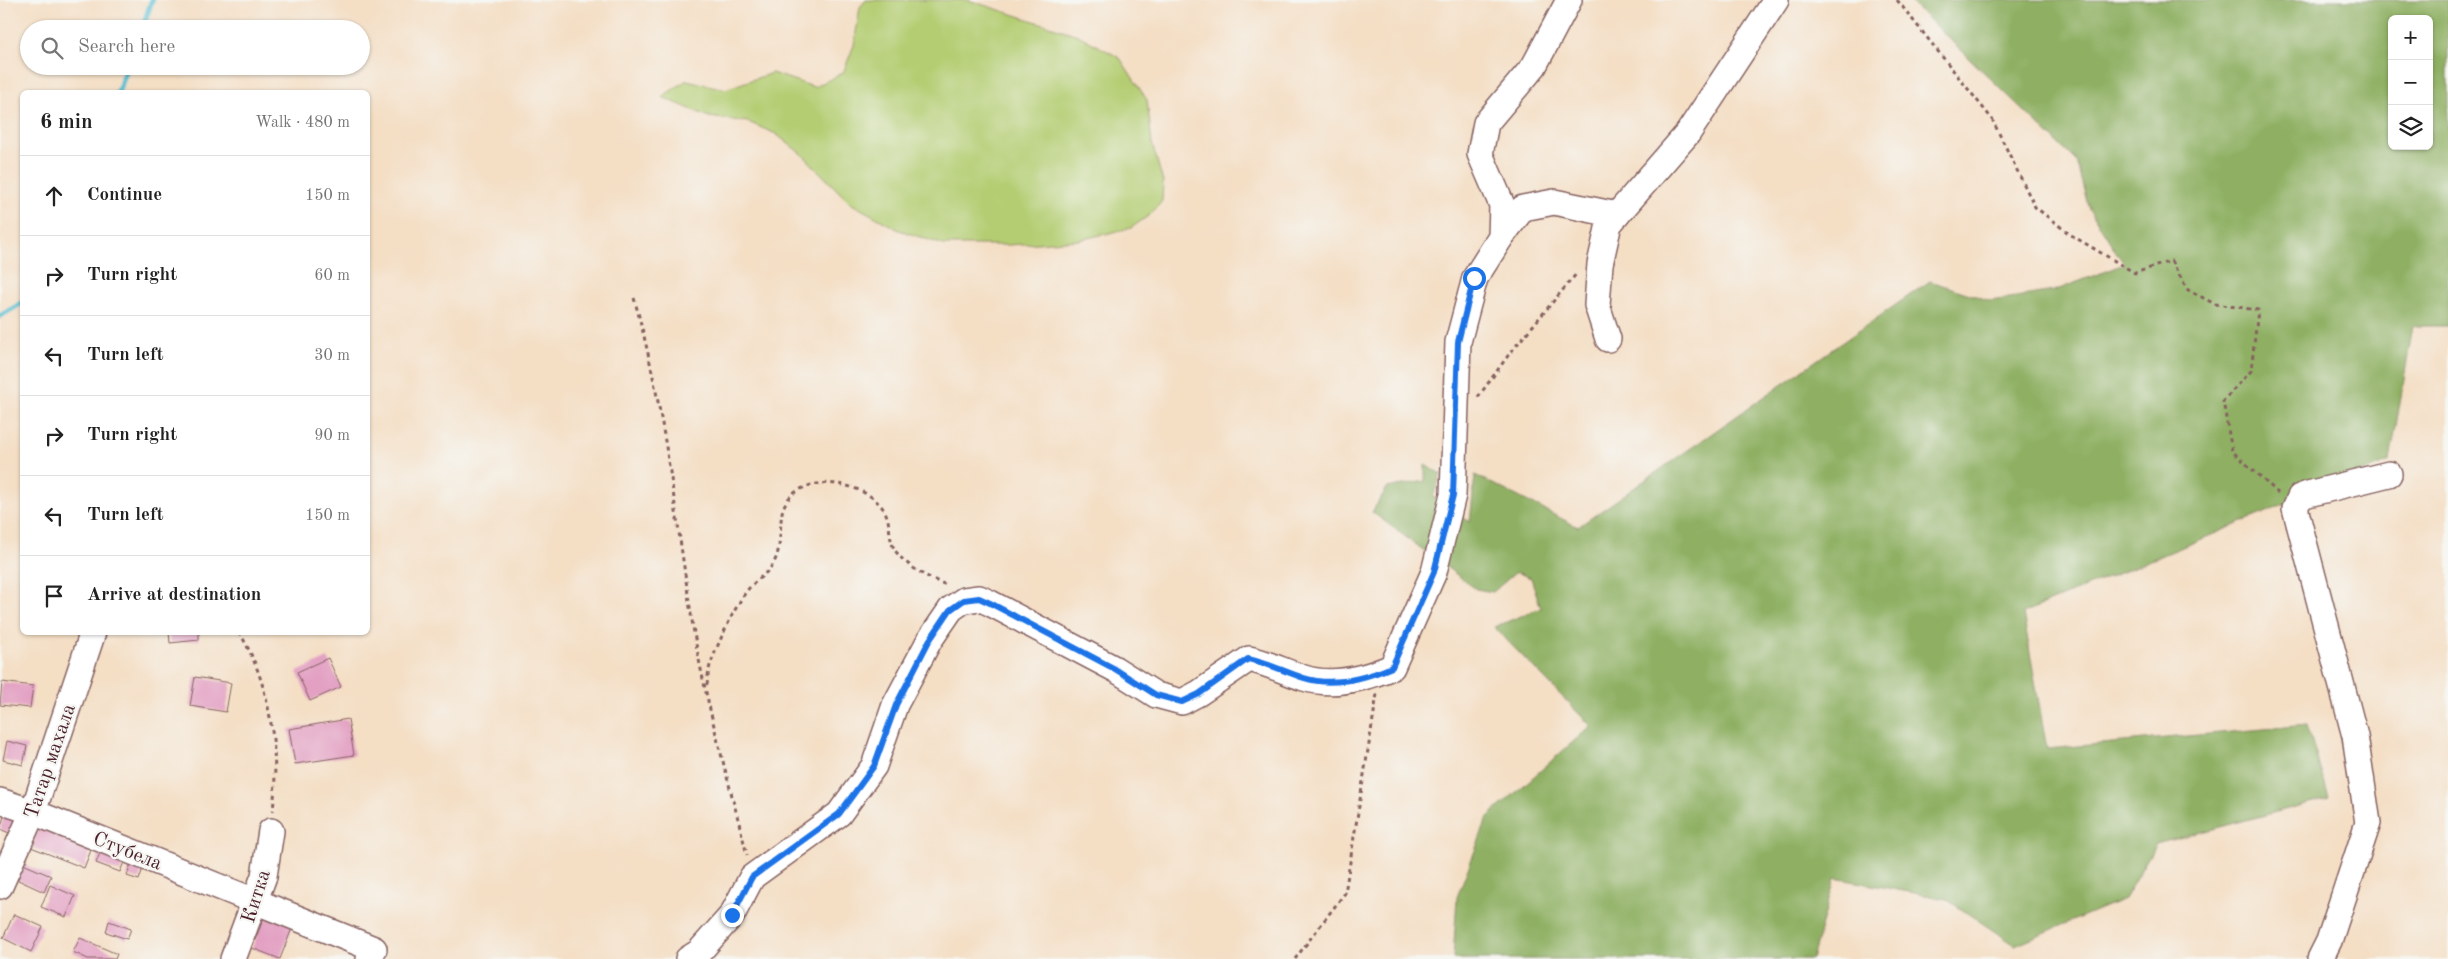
<!DOCTYPE html>
<html lang="en">
<head>
<meta charset="utf-8">
<style>
	:root { --surface:#fff; --page:#f6f6f6; --text:#222; --muted:#767676; --line:#e0e0e0 }
	body { margin:0; font-family:"Old Standard TT",serif; background:var(--page); color:var(--text) }
	.controls { position:absolute; right:15px; top:15px; display:grid; overflow:hidden; border-radius:8px; box-shadow:0 1px 4px #0004 }
	.controls button { width:45px; height:45px; display:grid; place-items:center; padding:0; border:0; border-bottom:1px solid var(--line); background:var(--surface); color:var(--text); font:25px sans-serif }
	.stop { position:absolute; width:15px; height:15px; margin:-11px; border:4px solid #1a73e8; border-radius:50%; background:#fff }
	.stop.end { background:#1a73e8; border-color:#fff; box-shadow:0 1px 5px #0008 }
	.list { margin:0; padding:0; list-style:none }
	h2 { display:flex; justify-content:space-between; align-items:center; height:65px; margin:0; padding:0 20px; font-size:21px }
	h2 small { font-size:16px; font-weight:400; color:var(--muted) }
	.list li { display:grid; grid-template-columns:32px 1fr auto; gap:15px; align-items:center; box-sizing:border-box; height:80px; padding:0 20px; border-top:1px solid var(--line) }
	.list b { display:block; font-size:19px; white-space:nowrap }
	.list em { font-size:16px; font-style:normal; color:var(--muted) }
	.icon { flex:none; width:28px; height:28px; fill:none; stroke:currentColor; stroke-width:2; stroke-linecap:round; stroke-linejoin:round }
	.map { position:relative; flex:none; width:2448px; height:959px; overflow:hidden }
	.search { position:absolute; background:var(--surface); box-shadow:0 1px 4px #0004; left:20px; top:20px; width:350px; height:55px; display:flex; align-items:center; gap:12px; box-sizing:border-box; padding:0 18px; border-radius:28px; color:var(--muted); font-size:19px }
	.panel { position:absolute; background:var(--surface); box-shadow:0 1px 4px #0004; left:20px; top:90px; width:350px; height:545px; border-radius:8px }
	.map>svg:first-child { display:block }
	.green { fill:#b4cd72; stroke:#7f764e }
	.forest { fill:#8fb064; stroke:#6c6848; fill-rule:evenodd }
	.lines { fill:none; stroke-linecap:round; stroke-linejoin:round }
	.stream { stroke:#55bed2; stroke-width:5.5 }
	.building { fill:#e3a0c3 }
	.minor-casing { stroke:#866261; stroke-width:28 }
	.path { stroke:#866261; stroke-width:3; stroke-dasharray:4 4; stroke-linecap:butt }
	.minor { stroke:#fff; stroke-width:25 }
	.route { stroke:#1a73e8; stroke-width:6 }
	.labels { text-anchor:middle; stroke-width:4.5; stroke-linejoin:round; paint-order:stroke }
	.street-label { font-size:20px; fill:#4a1f2b; stroke:#f6f6f2 }
</style>
</head>
<body>
<div class="map">
<svg width="2448" height="959" viewBox="0 0 2448 959">
	<rect width="100%" height="100%" fill="#f6f6f2"/>
	<filter id="ink" filterUnits="userSpaceOnUse"><feTurbulence type="fractalNoise" baseFrequency=".02" numOctaves="2"/><feDisplacementMap in="SourceGraphic" scale="10" xChannelSelector="R" yChannelSelector="G"/><feConvolveMatrix kernelMatrix="1 2 1 2 8 2 1 2 1" color-interpolation-filters="sRGB"/></filter>
	<filter id="wash" filterUnits="userSpaceOnUse"><feTurbulence type="fractalNoise" baseFrequency=".0096" numOctaves="4" result="noise"/><feDisplacementMap in="SourceGraphic" scale="20" xChannelSelector="R" yChannelSelector="G"/><feGaussianBlur stdDeviation="1.12" result="paint"/><feColorMatrix in="noise" values="0 0 0 0 0 0 0 0 0 0 0 0 0 0 0 0 0 1.4 0 .05"/><feComposite in="paint" operator="in"/></filter>
	<g filter="url(#wash)">
		<rect width="100%" height="100%" fill="#f4dec4"/>
		<!-- green -->
		<path class="green" d="M866,0H968L1078,35L1120,58L1147,100L1152,143L1163,182L1162,201L1151,214L1131,228L1079,240L1008,245H944L899,230L850,203L804,156L776,134L748,122L709,117L662,97L687,80L725,89L772,73L814,87L843,73L854,45L860,7Z"/>
		<!-- forest -->
		<path class="forest" d="M1909,0H2448V326H2413L2390,461L2023,613L2047,749L2307,725L2329,798L2156,844L2124,899L2015,945L1946,899L1835,878L1812,959H1453L1457,897L1488,817L1591,726L1494,627L1541,608L1531,578L1516,572L1493,592L1476,589L1372,512L1387,488L1425,481V465L1441,474L1433,497L1470,522L1475,475L1578,527L1930,281L1991,301L2054,291L2124,264L2089,209L2076,161ZM2392,19H2429V146H2392Z"/>
		<g class="lines">
			<!-- stream -->
			<g class="stream">
				<path d="M142,29L152,0"/>
				<path d="M118,92L128,66"/>
				<path d="M0,316L22,303"/>
			</g>
		</g>
		<g id="blocks">
			<!-- building -->
			<g class="building">
				<path d="M169,632H199V640L170,643Z"/>
				<path d="M328,658L341,687L310,701L297,672Z"/>
				<path d="M195,677L231,683L226,712L190,706Z"/>
				<path d="M2,682L33,686L30,708L0,705Z"/>
				<path d="M348,719L354,755L295,764L289,729Z"/>
				<path d="M7,741L27,746L23,765L3,760Z"/>
				<path d="M5,813L23,821L16,836L0,829Z"/>
				<path d="M40,825L93,845L84,868L31,847Z"/>
				<path d="M102,848L126,857L120,872L96,863Z"/>
				<path d="M132,860L144,865L139,880L127,876Z"/>
				<path d="M23,864L51,876L44,892L16,879Z"/>
				<path d="M50,885L75,896L66,917L41,907Z"/>
				<path d="M266,912L294,923L280,959L252,948Z"/>
				<path d="M14,914L43,927L31,952L3,938Z"/>
				<path d="M109,921L131,929L127,939L106,932Z"/>
				<path d="M80,938L117,954L115,959H88L73,952Z"/>
			</g>
		</g>
	</g>
	<g filter="url(#ink)">
		<use href="#blocks" fill-opacity="0" stroke="#866261" stroke-width="1"/>
		<g class="lines">
			<defs>
				<g id="minor">
					<path d="M1501,237L1523,208L1554,202L1617,215"/>
					<path d="M1608,339L1597,305L1600,264L1609,224L1688,133L1776,0"/>
					<path d="M0,801L33,812L374,949L369,959"/>
					<path d="M0,886L33,812L93,632"/>
					<path d="M233,959L264,876L271,831"/>
					<path d="M688,959L699,952L732,915L752,877L839,814L874,766L895,705L929,641L951,609L964,600L979,598L990,603L1115,669L1156,695L1182,702L1199,693L1249,659C1268,663 1285,672 1304,678C1332,687 1366,678 1392,667L1434,572L1453,495L1458,342L1475,278L1501,237L1502,205L1480,154L1486,123L1534,66L1569,0"/>
					<path d="M2320,959L2329,941L2368,823L2355,736L2295,508L2300,497L2308,494L2389,474"/>
				</g>
			</defs>
			<!-- minor casing -->
			<use href="#minor" class="minor-casing"/>
			<!-- path -->
			<g class="path">
				<path d="M1897,0L1992,119L2035,207L2071,235L2135,273L2171,261L2188,290L2215,304L2258,310L2251,371L2223,401L2232,451L2278,493"/>
				<path d="M634,298C665,408 676,521 694,633C707,708 729,781 747,855"/>
				<path d="M1478,397L1510,353L1577,273"/>
				<path d="M239,632C271,683 279,753 273,811"/>
				<path d="M707,685C708,678 708,670 711,663C717,645 738,599 751,586C760,577 771,571 776,558C782,543 779,516 784,506C801,470 866,481 884,510C892,523 887,541 897,553C909,568 930,579 947,585"/>
				<path d="M1295,959L1345,893L1377,694"/>
			</g>
			<!-- minor -->
			<use href="#minor" class="minor"/>
		</g>
	</g>
	<g class="lines" filter="url(#ink)">
		<!-- route -->
		<path class="route" d="M732,915L752,877L839,814L874,766L896,705L929,641L950,610L964,600L979,598L990,603L1115,669L1156,695L1182,702L1199,694L1248,659C1268,663 1285,672 1304,678C1332,687 1366,678 1392,667L1434,572L1453,495L1458,342L1474,278"/>
	</g>
	<g class="labels">
		<!-- street labels -->
		<g class="street-label">
			<text transform="translate(49 761) rotate(-71)" y="7">Татар махала</text>
			<text transform="translate(128 850) rotate(22)" y="7">Стубела</text>
			<text transform="translate(255 896) rotate(-72)" y="7">Китка</text>
		</g>
	</g>
</svg>
<div class="controls">
<button>+</button>
<button>−</button>
<button><svg class="icon" aria-label="layers" viewBox="0 0 24 24"><path d="M12 4l9 5-9 5-9-5zM3 14l9 5 9-5"/></svg></button>
</div>
<div class="stop" style="left:1474px;top:278px"></div>
<div class="stop end" style="left:732px;top:915px"></div>
<div class="search"><svg class="icon" aria-label="search" viewBox="0 0 24 24"><circle cx="10" cy="10" r="6"/><path d="M15 15l6 6"/></svg>Search here</div>
<section class="panel">
<h2>6 min<small>Walk · 480 m</small></h2>
<ul class="list">
<li><svg class="icon" aria-label="ahead" viewBox="0 0 24 24"><path d="M12 20V5M6 11l6-6 6 6"/></svg><div><b>Continue</b></div><em>150 m</em></li>
<li><svg class="icon" aria-label="right" viewBox="0 0 24 24"><path d="M7 20v-9h11M14 6l5 5-5 5"/></svg><div><b>Turn right</b></div><em>60 m</em></li>
<li><svg class="icon" aria-label="left" viewBox="0 0 24 24"><path d="M17 20v-9H6M10 6l-5 5 5 5"/></svg><div><b>Turn left</b></div><em>30 m</em></li>
<li><svg class="icon" aria-label="right" viewBox="0 0 24 24"><path d="M7 20v-9h11M14 6l5 5-5 5"/></svg><div><b>Turn right</b></div><em>90 m</em></li>
<li><svg class="icon" aria-label="left" viewBox="0 0 24 24"><path d="M17 20v-9H6M10 6l-5 5 5 5"/></svg><div><b>Turn left</b></div><em>150 m</em></li>
<li><svg class="icon" aria-label="arrive" viewBox="0 0 24 24"><path d="M6 21V4h12l-3 4 3 4H6"/></svg><div><b>Arrive at destination</b></div></li>
</ul>
</section>
</div>
</body>
</html>
